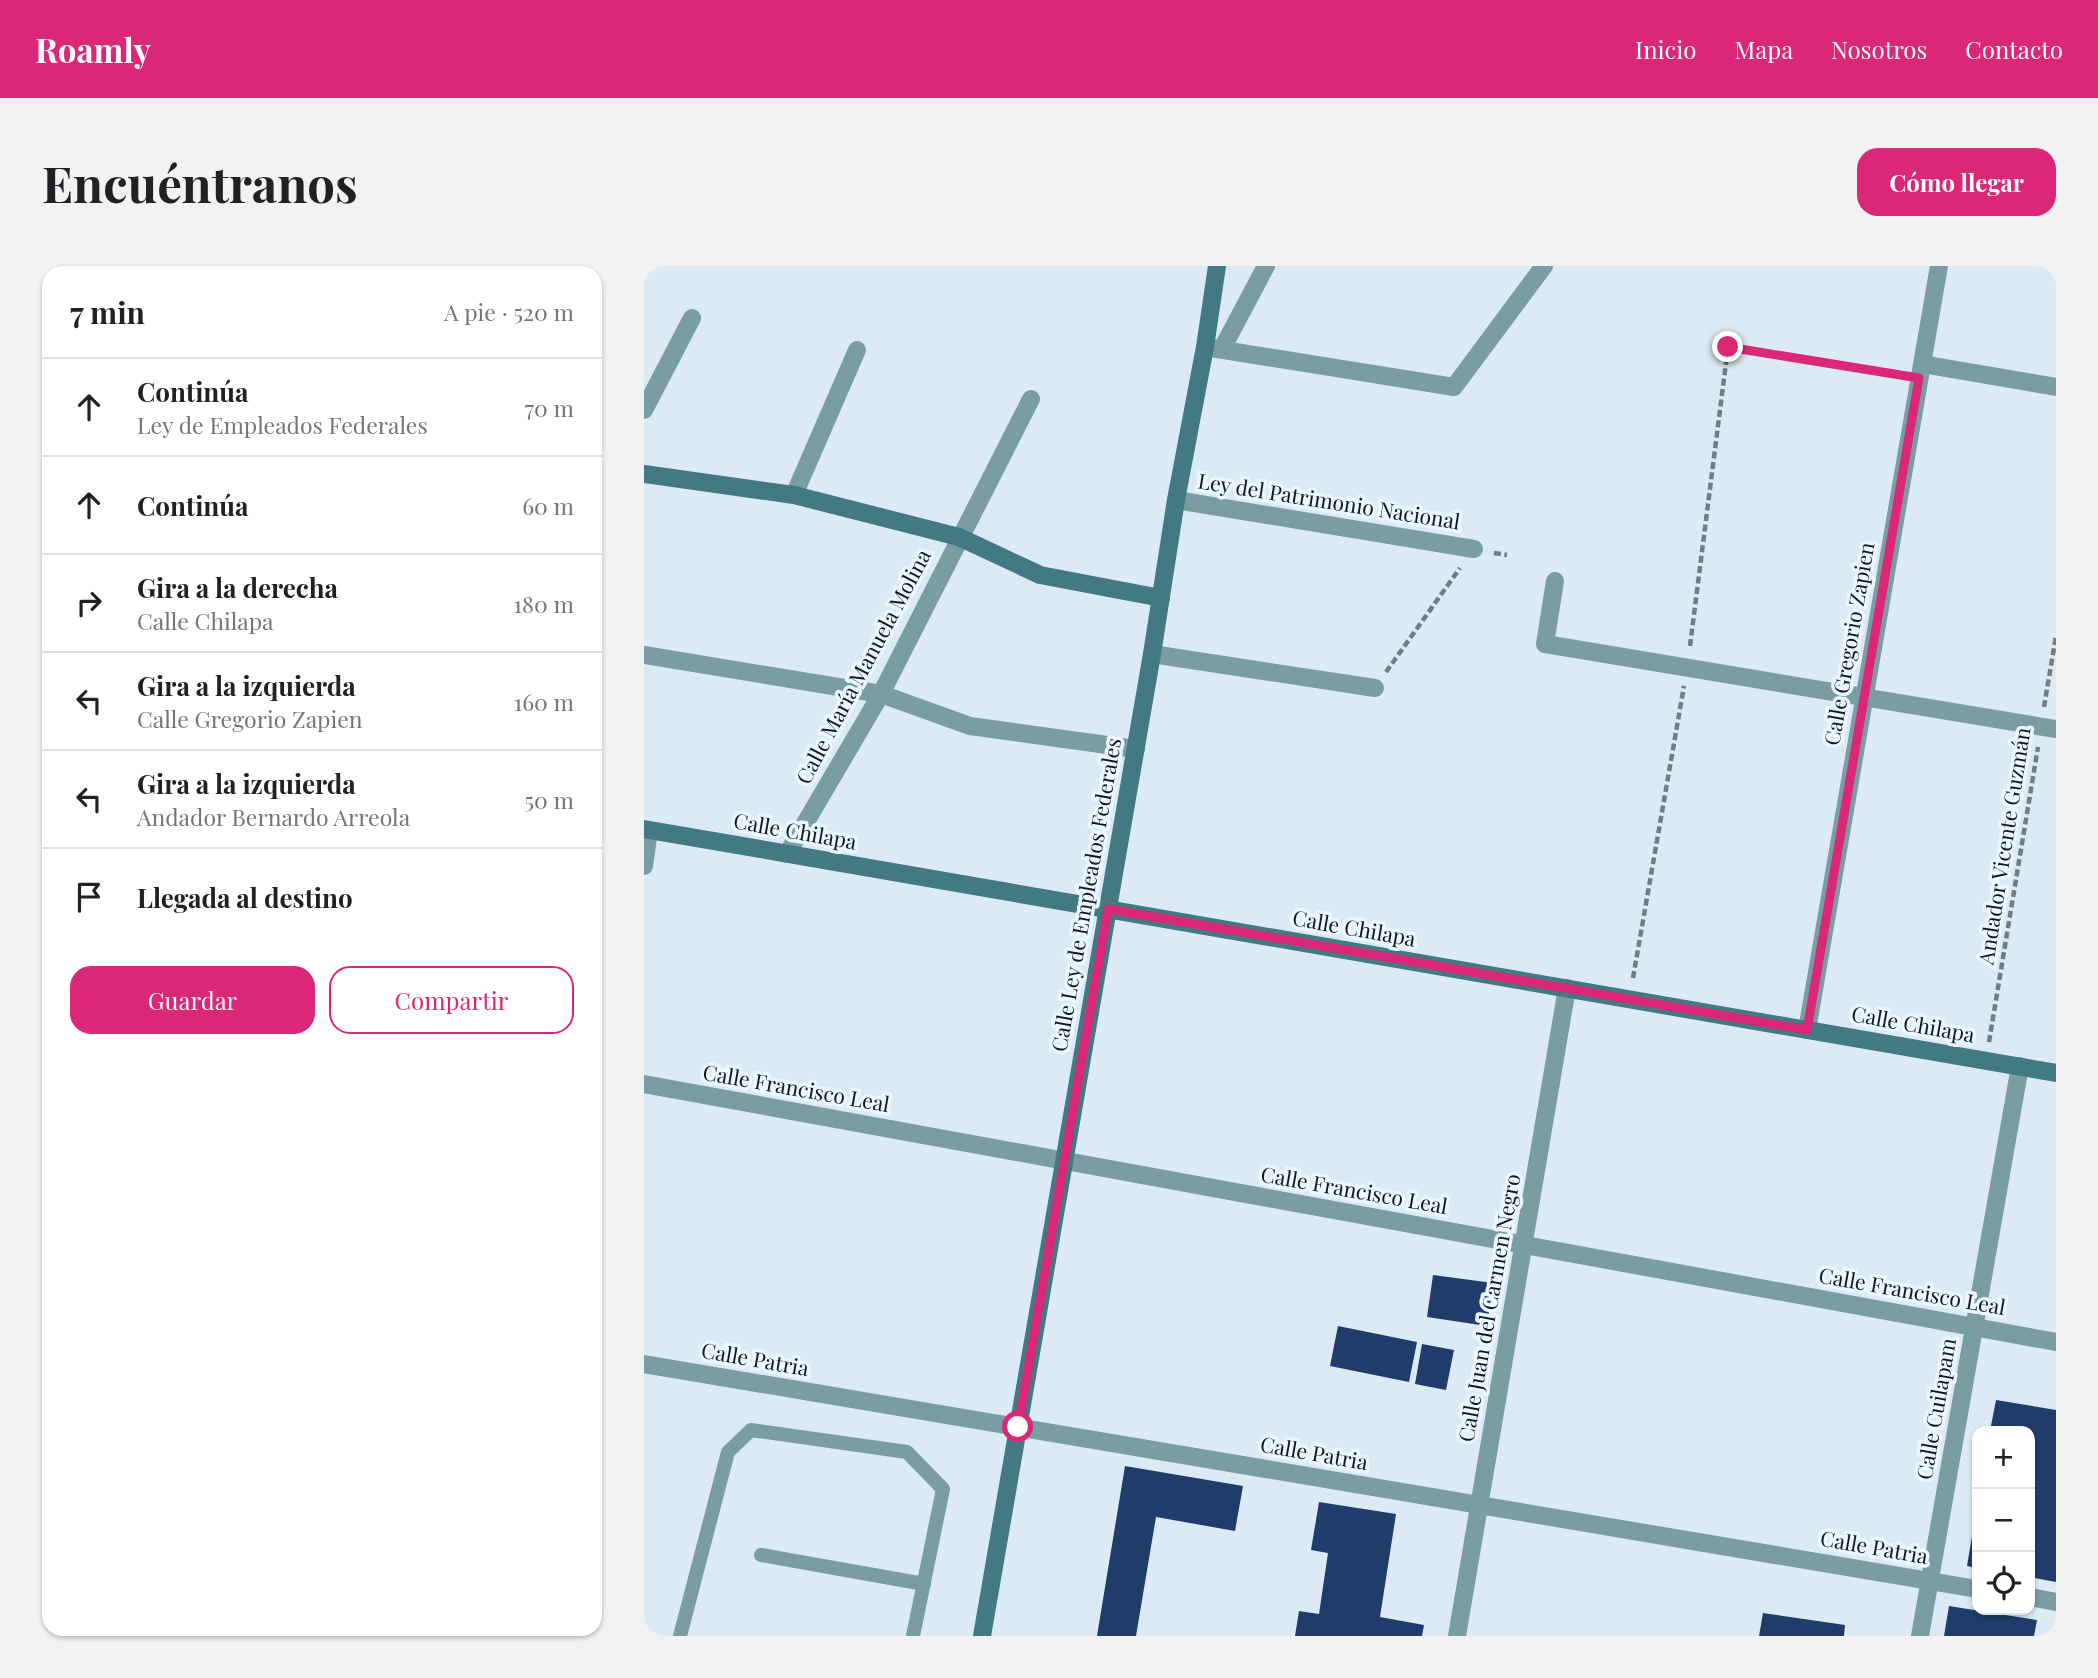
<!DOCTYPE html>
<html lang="es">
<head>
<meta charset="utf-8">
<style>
	:root { --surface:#fff; --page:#f2f2f2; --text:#202124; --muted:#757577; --line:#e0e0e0; --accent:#db2777 }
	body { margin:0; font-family:"Playfair Display",serif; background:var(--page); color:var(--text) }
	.controls { position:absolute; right:21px; bottom:21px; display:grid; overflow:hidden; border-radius:14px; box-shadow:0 2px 5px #0004 }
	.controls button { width:63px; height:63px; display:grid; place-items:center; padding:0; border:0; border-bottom:2px solid var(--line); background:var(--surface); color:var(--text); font:35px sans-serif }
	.stop { position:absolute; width:21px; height:21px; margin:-16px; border:5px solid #db2777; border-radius:50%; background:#fff }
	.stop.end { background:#db2777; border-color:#fff; box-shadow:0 2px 7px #0008 }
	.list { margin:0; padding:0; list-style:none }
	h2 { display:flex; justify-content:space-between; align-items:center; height:91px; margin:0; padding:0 28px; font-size:30px }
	h2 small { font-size:23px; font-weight:400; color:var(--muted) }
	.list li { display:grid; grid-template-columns:46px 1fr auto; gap:21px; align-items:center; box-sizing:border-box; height:98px; padding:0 28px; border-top:2px solid var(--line) }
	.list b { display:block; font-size:26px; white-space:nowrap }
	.list p { margin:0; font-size:23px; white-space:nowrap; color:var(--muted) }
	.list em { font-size:23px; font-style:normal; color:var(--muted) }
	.actions { display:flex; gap:14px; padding:21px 28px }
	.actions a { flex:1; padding:16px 0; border:2px solid var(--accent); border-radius:21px; text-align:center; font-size:24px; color:var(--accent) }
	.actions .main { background:var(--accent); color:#fff }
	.icon { flex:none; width:38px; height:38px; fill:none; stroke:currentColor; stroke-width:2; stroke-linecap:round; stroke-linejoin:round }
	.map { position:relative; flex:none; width:1412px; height:1370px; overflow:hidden; border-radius:21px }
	header { display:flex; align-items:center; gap:42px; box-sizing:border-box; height:98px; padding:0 35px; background:var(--accent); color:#fff }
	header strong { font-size:33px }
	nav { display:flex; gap:38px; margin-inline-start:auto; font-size:24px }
	.intro { display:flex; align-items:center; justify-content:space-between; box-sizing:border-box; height:168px; padding:0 42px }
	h1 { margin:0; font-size:49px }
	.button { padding:18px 32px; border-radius:21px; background:var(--accent); color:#fff; font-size:24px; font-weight:700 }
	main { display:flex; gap:42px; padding:0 42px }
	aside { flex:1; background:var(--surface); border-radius:21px; box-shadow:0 2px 5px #0004 }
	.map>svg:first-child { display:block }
	.building { fill:#203c6b }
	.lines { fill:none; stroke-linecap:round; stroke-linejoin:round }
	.path { stroke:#727c82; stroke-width:4.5; stroke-dasharray:7 3.5; stroke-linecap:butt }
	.lane { stroke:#7a9da3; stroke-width:14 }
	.street { stroke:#7a9da3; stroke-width:18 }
	.secondary { stroke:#427982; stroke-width:18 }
	.route { stroke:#db2777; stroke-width:9 }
	.labels { text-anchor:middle; stroke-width:7; stroke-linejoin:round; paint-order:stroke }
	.street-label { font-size:21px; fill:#11171a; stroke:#eaf7ff }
</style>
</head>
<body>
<header>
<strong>Roamly</strong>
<nav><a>Inicio</a><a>Mapa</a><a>Nosotros</a><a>Contacto</a></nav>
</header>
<div class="intro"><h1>Encuéntranos</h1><a class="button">Cómo llegar</a></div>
<main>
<aside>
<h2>7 min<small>A pie · 520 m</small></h2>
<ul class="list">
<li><svg class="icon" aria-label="ahead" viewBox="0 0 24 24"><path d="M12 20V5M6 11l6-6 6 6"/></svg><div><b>Continúa</b><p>Ley de Empleados Federales</p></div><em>70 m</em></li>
<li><svg class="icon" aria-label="ahead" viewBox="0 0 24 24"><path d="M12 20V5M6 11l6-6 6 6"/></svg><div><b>Continúa</b></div><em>60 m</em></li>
<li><svg class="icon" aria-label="right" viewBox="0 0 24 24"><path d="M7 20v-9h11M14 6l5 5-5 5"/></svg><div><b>Gira a la derecha</b><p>Calle Chilapa</p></div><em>180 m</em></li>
<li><svg class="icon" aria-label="left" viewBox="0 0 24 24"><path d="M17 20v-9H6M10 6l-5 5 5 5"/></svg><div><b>Gira a la izquierda</b><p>Calle Gregorio Zapien</p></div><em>160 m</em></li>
<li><svg class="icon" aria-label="left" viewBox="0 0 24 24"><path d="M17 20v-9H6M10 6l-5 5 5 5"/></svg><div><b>Gira a la izquierda</b><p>Andador Bernardo Arreola</p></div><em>50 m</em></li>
<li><svg class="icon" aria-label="arrive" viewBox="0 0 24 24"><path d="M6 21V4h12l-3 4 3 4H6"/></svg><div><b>Llegada al destino</b></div></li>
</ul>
<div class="actions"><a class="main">Guardar</a><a>Compartir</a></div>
</aside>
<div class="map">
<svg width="1412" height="1370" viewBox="0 0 1412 1370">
	<rect width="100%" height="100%" fill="#dbeaf4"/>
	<!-- building -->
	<g class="building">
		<path d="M789,1009L849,1017L843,1060L783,1051Z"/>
		<path d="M694,1060L773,1076L765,1116L686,1100Z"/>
		<path d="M778,1078L810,1084L802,1124L771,1118Z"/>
		<path d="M1352,1134L1412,1144V1316L1386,1311V1165H1346Z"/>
		<path d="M481,1200L599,1220L591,1265L512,1251L492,1370H453Z"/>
		<path d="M675,1236L752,1248L736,1351L780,1359L778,1370H651L655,1345L675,1348L684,1287L667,1284Z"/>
		<path d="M1332,1247H1333V1302L1323,1300Z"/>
		<path d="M1305,1340L1393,1354L1390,1370H1300Z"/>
		<path d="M1119,1347L1201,1359L1200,1370H1115Z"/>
	</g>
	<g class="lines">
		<!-- path -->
		<g class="path">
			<path d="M850,287L863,289"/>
			<path d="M1046,380L1084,81L1255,109"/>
			<path d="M742,406L816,302"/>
			<path d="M1400,441L1412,370"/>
			<path d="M989,712L1040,420"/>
			<path d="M1345,776L1394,481"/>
		</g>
		<!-- lane -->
		<g class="lane">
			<path d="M117,1289L280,1318"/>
			<path d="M36,1370L84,1186L107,1164L263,1186L299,1223L269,1370"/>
		</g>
		<!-- street -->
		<g class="street">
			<path d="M561,81L810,121L900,0"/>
			<path d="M578,83L622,0"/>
			<path d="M1278,98L1412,121"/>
			<path d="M0,144L48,52"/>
			<path d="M150,229L213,84"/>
			<path d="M532,234L830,283"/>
			<path d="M911,315L901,378L1412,463"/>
			<path d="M508,388L731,422"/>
			<path d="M0,389L237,428L326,460L492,483"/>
			<path d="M143,588L237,428L387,133"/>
			<path d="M0,600L5,564"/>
			<path d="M1163,764L1295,0"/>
			<path d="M0,818L1412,1076"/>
			<path d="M0,1098L1333,1323"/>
			<path d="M1386,1331L1412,1336"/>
			<path d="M813,1370L923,722"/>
			<path d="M1276,1370L1376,800"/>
		</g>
		<!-- secondary -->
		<g class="secondary">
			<path d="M0,208L150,229L315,271L396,309L517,332"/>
			<path d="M0,563L1412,807"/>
			<path d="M338,1370L508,388L532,234L561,81L573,0"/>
		</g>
	</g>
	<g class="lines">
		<!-- route -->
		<path class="route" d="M374,1161L464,643L1163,764L1275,112L1084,81"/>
	</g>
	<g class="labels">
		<!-- street labels -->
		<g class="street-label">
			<text transform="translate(685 236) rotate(9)" y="7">Ley del Patrimonio Nacional</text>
			<text transform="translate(1206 378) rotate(-80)" y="7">Calle Gregorio Zapien</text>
			<text transform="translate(220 401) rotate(-62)" y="7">Calle María Manuela Molina</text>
			<text transform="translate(151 566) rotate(10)" y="7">Calle Chilapa</text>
			<text transform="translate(1361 580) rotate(-81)" y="7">Andador Vicente Guzmán</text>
			<text transform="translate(443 629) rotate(-80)" y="7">Calle Ley de Empleados Federales</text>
			<text transform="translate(710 663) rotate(10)" y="7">Calle Chilapa</text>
			<text transform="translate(1269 759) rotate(10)" y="7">Calle Chilapa</text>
			<text transform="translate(152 823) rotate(10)" y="7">Calle Francisco Leal</text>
			<text transform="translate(710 925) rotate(10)" y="7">Calle Francisco Leal</text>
			<text transform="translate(1268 1026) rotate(10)" y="7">Calle Francisco Leal</text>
			<text transform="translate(846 1042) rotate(-80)" y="7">Calle Juan del Carmen Negro</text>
			<text transform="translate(111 1094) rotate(10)" y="7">Calle Patria</text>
			<text transform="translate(1293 1143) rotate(-80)" y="7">Calle Cuilapam</text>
			<text transform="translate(670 1188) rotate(10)" y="7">Calle Patria</text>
			<text transform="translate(1230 1282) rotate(10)" y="7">Calle Patria</text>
		</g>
	</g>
</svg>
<div class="controls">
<button>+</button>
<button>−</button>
<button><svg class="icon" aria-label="locate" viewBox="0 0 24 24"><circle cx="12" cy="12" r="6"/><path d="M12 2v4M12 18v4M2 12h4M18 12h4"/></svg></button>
</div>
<div class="stop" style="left:374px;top:1161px"></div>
<div class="stop end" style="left:1084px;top:81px"></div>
</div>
</main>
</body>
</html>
